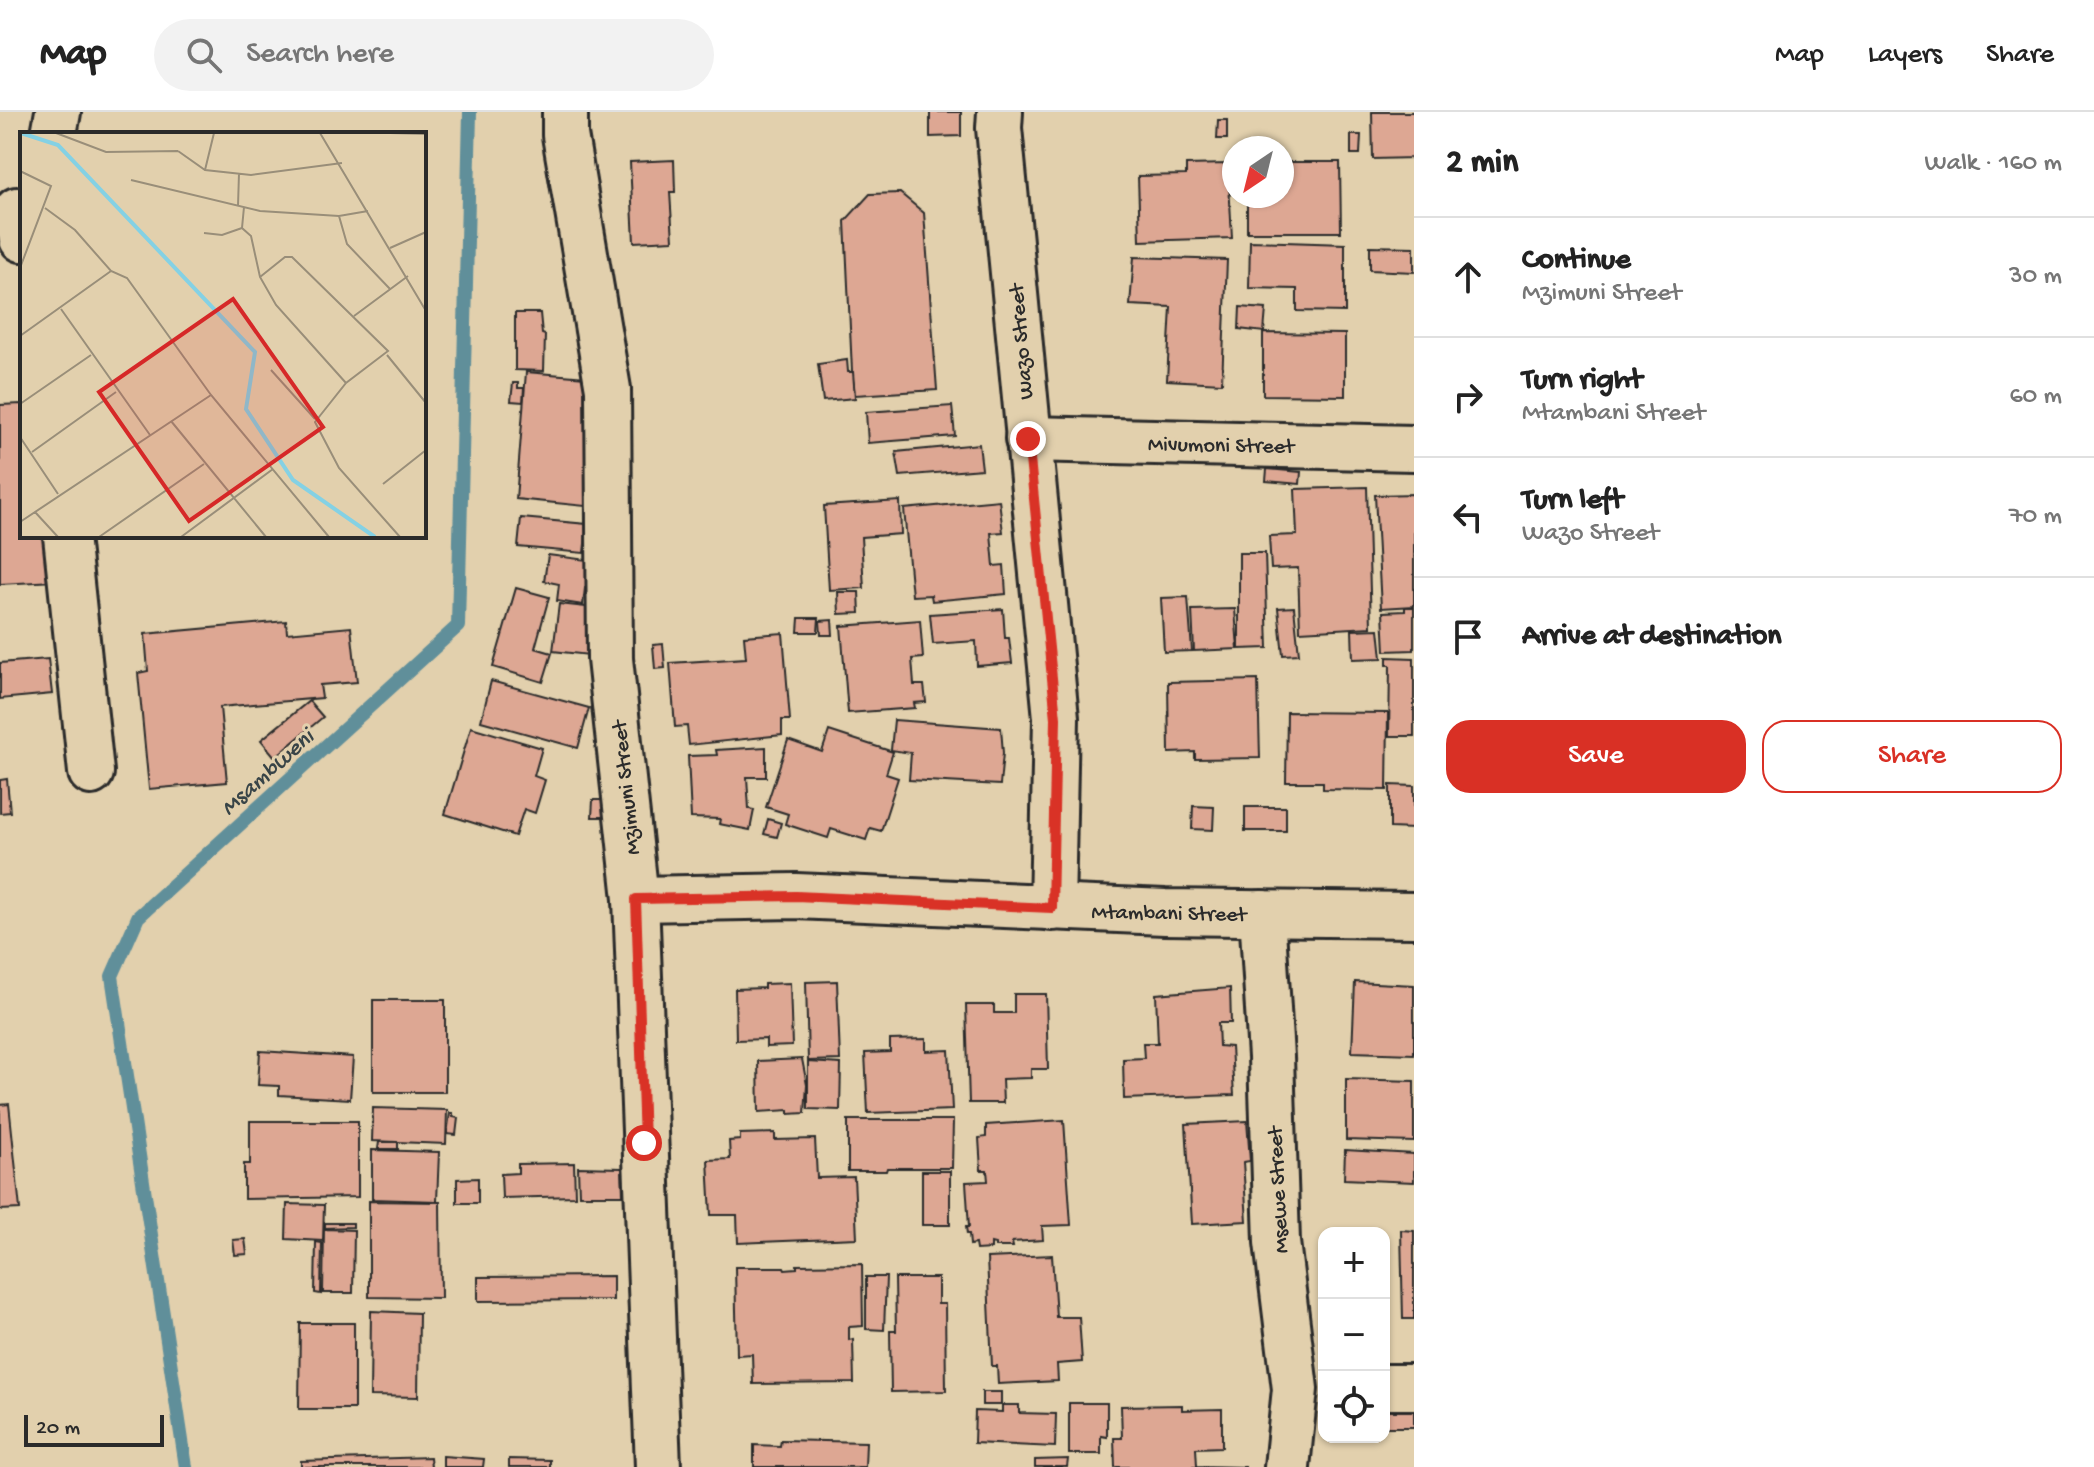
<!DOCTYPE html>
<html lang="en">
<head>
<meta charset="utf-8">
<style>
	:root { --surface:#fff; --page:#f2f2f2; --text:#222; --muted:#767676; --line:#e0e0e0; --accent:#d93025 }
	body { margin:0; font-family:"Gochi Hand",sans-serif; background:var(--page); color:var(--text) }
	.controls { position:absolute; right:24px; bottom:24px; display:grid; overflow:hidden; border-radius:16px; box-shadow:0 2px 6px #0004 }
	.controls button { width:72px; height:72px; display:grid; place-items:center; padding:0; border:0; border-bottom:2px solid var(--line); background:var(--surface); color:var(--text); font:40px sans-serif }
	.compass { position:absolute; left:1222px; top:24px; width:72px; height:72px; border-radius:50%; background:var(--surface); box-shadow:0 2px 6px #0004; rotate:215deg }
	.scale { position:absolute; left:24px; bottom:20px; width:140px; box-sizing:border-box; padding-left:8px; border:4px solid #2b2b2b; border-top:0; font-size:22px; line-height:28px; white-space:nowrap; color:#2b2b2b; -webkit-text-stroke:6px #e2d0ad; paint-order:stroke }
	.stop { position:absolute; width:24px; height:24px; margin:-18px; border:6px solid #d93025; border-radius:50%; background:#fff }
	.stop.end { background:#d93025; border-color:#fff; box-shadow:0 2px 8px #0008 }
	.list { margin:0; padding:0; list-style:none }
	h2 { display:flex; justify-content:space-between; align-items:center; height:104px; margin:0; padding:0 32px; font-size:34px }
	h2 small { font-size:26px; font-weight:400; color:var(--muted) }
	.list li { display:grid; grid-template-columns:52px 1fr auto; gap:24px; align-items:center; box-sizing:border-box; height:120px; padding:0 32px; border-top:2px solid var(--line) }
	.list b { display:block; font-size:30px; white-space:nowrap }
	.list p { margin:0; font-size:26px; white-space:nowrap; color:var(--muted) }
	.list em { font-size:26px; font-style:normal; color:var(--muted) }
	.actions { display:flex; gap:16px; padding:24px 32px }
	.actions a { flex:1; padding:18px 0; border:2px solid var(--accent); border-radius:24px; text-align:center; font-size:28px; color:var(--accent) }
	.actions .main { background:var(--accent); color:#fff }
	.icon { flex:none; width:44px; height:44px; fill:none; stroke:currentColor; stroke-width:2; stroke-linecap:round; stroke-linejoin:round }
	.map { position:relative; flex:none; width:1414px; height:1355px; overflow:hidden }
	header { display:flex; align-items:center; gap:48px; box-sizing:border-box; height:112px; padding:0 40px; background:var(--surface); border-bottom:2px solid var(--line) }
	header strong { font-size:38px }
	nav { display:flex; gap:44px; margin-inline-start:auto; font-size:28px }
	.search { width:560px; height:72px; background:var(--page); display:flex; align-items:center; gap:20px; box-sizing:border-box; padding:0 28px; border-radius:44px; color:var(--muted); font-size:30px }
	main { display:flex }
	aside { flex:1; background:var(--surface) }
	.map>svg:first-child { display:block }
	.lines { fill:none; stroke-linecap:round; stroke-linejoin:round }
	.stream { stroke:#608f9a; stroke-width:14 }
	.building { fill:#dda793; stroke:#2b2b2b; stroke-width:2 }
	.minor-casing { stroke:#2b2b2b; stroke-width:50 }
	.minor { stroke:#e2d0ad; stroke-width:44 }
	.route { stroke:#d93025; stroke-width:10 }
	.labels { text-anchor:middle; stroke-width:6; stroke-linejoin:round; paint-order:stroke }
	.street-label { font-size:22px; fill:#2b2b2b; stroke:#e2d0ad }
	.water-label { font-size:24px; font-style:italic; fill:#384447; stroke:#e2d0ad }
	.inset-river { fill:none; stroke:#84d1e4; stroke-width:4 }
	.inset-road { fill:none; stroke:#998e79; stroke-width:2 }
	.view { fill:#d62828; fill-opacity:0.15; stroke:#d62828; stroke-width:4 }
	.inset-edge { fill:none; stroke:#2b2b2b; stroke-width:4 }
</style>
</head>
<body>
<header>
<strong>Map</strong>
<div class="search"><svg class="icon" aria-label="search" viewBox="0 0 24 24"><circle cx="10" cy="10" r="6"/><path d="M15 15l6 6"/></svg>Search here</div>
<nav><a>Map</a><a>Layers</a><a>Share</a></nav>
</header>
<main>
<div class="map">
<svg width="1414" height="1355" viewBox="0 0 1414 1355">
	<rect width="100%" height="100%" fill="#e2d0ad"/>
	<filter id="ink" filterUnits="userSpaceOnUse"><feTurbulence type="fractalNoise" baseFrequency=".0125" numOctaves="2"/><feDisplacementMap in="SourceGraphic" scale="16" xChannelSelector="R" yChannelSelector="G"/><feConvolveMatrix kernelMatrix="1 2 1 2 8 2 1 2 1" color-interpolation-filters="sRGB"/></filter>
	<g filter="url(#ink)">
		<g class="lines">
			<!-- stream -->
			<path class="stream" d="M186,1355L112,864L138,805L458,514L470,0"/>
		</g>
		<!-- building -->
		<g class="building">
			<path d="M930,0H961V24L930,25Z"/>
			<path d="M1372,0H1414V46L1373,47Z"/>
			<path d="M1218,8H1227V27H1217Z"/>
			<path d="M1351,23H1361L1360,42H1351Z"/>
			<path d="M674,48L675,80H670L673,128L634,130L630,50Z"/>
			<path d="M1282,50H1340L1341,120H1247V84H1282Z"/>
			<path d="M1228,52L1232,126L1140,129L1138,64L1186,63V53Z"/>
			<path d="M900,81L924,101L937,278L855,283L852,259L845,109L870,82Z"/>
			<path d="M1250,129L1345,132V200L1297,199V177L1249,176Z"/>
			<path d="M1370,134L1414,135V160L1370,158Z"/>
			<path d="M1134,145L1227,148L1222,271L1167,268L1171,195L1130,193Z"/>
			<path d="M1240,195L1266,197L1264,220L1239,217Z"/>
			<path d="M515,201H540L542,222L545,223L544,259L515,258Z"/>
			<path d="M1263,221L1345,222V284L1263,283Z"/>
			<path d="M847,248L848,260H853L855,286L823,289L818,252Z"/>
			<path d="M526,260L598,266L595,395L516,387Z"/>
			<path d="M513,271H518V276H524L523,290L511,289Z"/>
			<path d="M22,292V424H51L54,469L0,472V293Z"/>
			<path d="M952,294L955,324L868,331L866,300Z"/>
			<path d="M979,332L982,357L900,364L896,340Z"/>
			<path d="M1267,357L1301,360L1300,372L1266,369Z"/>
			<path d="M1367,375L1371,515L1300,519L1298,456L1271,457L1269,424L1297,423L1295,377Z"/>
			<path d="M1414,382V494L1381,496L1375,383Z"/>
			<path d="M999,388L1003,420L991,421L994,454L1004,453L1006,482L932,489L931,483L912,484L904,397Z"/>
			<path d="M900,389L901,422L861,425L864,476L829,478L824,394Z"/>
			<path d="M521,406L587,412L584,441L518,435Z"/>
			<path d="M1239,441H1265L1268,536L1239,537Z"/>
			<path d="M548,443L595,449L591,477L585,476L583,493L557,489L559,472L544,469Z"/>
			<path d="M516,476L549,485L535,536L552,541L543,570L493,555Z"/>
			<path d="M838,480H859L860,501L839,502Z"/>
			<path d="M1188,485L1192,539L1164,540L1161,486Z"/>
			<path d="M559,492L595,496L589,543L553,539Z"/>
			<path d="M1294,495L1299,542L1283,543L1278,496Z"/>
			<path d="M1405,495H1414V538L1385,539L1383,500L1405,499Z"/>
			<path d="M1003,497L1005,526H1009L1012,551L977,554L976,529L933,532L930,502Z"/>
			<path d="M1235,497L1238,537L1194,539L1192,498Z"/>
			<path d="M799,506H819L818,520H798Z"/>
			<path d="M832,508L833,523H821L820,509Z"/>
			<path d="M920,508L923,546L912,547L914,573H924L926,590L914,591L915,596L848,601L841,514Z"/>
			<path d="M286,509L287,521L351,515L357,570L320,573L322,586L220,595L227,670L149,677L138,561L148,559L145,522Z"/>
			<path d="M1379,517L1382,546L1353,547L1352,518Z"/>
			<path d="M783,521L790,608H782V623L689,633L687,614L675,615L670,551L746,546L744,524Z"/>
			<path d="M663,532L665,556L655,557L653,533Z"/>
			<path d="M1387,545L1414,546V624H1389L1390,553H1387Z"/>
			<path d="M48,547L52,582L0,587V551Z"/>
			<path d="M1258,568L1260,646L1195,647V640L1169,641L1168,570Z"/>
			<path d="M491,569L589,596L578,636L481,609Z"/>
			<path d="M309,589L323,605L275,645L261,628Z"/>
			<path d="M1287,600L1388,601L1387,678L1323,677V670H1286Z"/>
			<path d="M894,608L1001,616L1003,641L1000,673L909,668L911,641L891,638Z"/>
			<path d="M471,615L542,636L534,664L545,668L535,701L524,697L515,724L445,702Z"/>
			<path d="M829,619L893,640L886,662L898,666L881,719L870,716L866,728L831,717L828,726L785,712L788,702L766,695L788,628L822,640Z"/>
			<path d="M766,635V665H747L749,697L754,698L750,718L719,712L720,707L691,706L688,644L717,643L716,638Z"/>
			<path d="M7,667L10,700L0,701V668Z"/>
			<path d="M1390,673L1414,674V717L1390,716Z"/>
			<path d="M593,688H607L606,705H592Z"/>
			<path d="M1193,694L1214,695L1213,718L1192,717Z"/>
			<rect x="1245" y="695" width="41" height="24"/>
			<path d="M768,707L781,711L777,725L764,722Z"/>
			<path d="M837,869L840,948L808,949L806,870Z"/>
			<path d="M1355,870L1414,873V942L1352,940Z"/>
			<path d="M790,871L792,934L766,935V927L736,928L735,877L764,876V872Z"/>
			<path d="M1230,876L1231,911H1218L1219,934L1231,935L1234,983L1124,987L1123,947L1144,946L1143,931H1158L1156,882Z"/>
			<path d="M1014,882H1046L1048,957H1031V966L1002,967L1003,991H969L966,893H994V901H1014Z"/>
			<rect x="373" y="888" width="72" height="92"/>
			<path d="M926,927V939L949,938L952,998L868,1001L865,941L890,940V928Z"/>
			<path d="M260,939L353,945L350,987L279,983V974L258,973Z"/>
			<path d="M802,947L807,973L805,1001L789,1002V998L759,1000L758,949Z"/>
			<path d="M808,950L841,952L840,998L808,997Z"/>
			<path d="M1346,967L1414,969V1030L1346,1028Z"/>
			<path d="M9,992L20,1097L0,1098V993Z"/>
			<path d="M373,996L447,998L446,1032L372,1029Z"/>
			<path d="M450,1001H453V1005L458,1006L456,1023L447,1022Z"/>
			<path d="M848,1008H953L952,1056H887L886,1059H848Z"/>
			<path d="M1064,1008L1071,1113L1042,1114L1043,1128L1012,1130L1013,1135H995V1132L991,1131V1137L976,1138L975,1132L970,1133L969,1122H967L966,1115H969L966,1070L988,1069L987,1058H981L979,1026L986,1025V1013Z"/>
			<path d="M250,1009H358V1085L244,1087V1052H250Z"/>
			<path d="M1247,1009L1250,1049L1243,1050L1247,1109L1192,1112L1186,1012Z"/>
			<path d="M775,1021V1028L815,1027L817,1066L854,1065L857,1126L738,1131L737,1103H711L708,1048L730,1047L729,1029L740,1028V1022Z"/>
			<path d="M379,1030H398V1037H378Z"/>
			<path d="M372,1038L439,1040L437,1089L372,1087Z"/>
			<path d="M1345,1038L1414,1042V1070L1344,1067Z"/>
			<path d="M574,1051L575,1084L502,1086L501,1062L518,1061V1052Z"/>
			<path d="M578,1055L622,1056L623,1083H579Z"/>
			<rect x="922" y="1059" width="28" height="54"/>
			<path d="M478,1066V1091H457V1067Z"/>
			<path d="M369,1089L440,1090L441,1186L369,1185Z"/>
			<path d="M287,1092L324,1093L323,1129L286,1127Z"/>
			<path d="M325,1111H353V1115L325,1116Z"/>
			<path d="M324,1117L354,1118L353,1181H323Z"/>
			<path d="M1401,1118L1414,1119V1207H1403Z"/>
			<path d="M245,1127L247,1142L235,1143L233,1128Z"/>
			<path d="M316,1130L322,1131L321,1182L315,1181Z"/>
			<path d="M1052,1143L1056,1205H1079L1082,1250L1057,1252L1058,1269L998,1272L997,1254H992L987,1146Z"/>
			<path d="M862,1152L863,1214L849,1215V1228L853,1227L854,1271L753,1272L752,1242L737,1243L735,1155H784L785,1157L797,1156V1153Z"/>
			<path d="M613,1164V1188L478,1189V1165Z"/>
			<path d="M866,1165H886L884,1218L866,1217Z"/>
			<path d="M895,1166H938V1192H945L946,1279L891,1280L890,1219H896Z"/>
			<path d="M371,1199L419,1201L418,1285L370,1284Z"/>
			<path d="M300,1211H354V1297H299Z"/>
			<rect x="982" y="1280" width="19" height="13"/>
			<rect x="1384" y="1281" width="30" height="34"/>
			<path d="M1069,1291H1107V1325L1101,1324V1342H1069Z"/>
			<path d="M1002,1293H1019V1301L1056,1302L1055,1335L974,1331L975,1299L1002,1300Z"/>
			<path d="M1182,1293V1298L1222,1297V1335L1196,1336L1197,1354L1246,1355H1115L1114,1326H1122L1121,1294Z"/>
			<path d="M781,1328L866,1330L865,1355H754V1333L780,1334Z"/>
			<path d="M443,1344L484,1347L483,1355H443Z"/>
			<path d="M430,1345L431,1355H301V1349Z"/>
			<path d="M509,1347L550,1348V1355H509Z"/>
			<path d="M1068,1347L1067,1355H1035V1348Z"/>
		</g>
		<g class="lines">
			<defs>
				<g id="minor">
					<path d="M565,0V23L608,277L610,547L636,787L658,1355"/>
					<path d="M1000,0L999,16L1056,606L1052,796"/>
					<path d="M54,22L58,0"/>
					<path d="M17,98L22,127"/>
					<path d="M1028,327L1414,336"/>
					<path d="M66,424L91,660"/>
					<path d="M636,787L796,784L1165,800L1414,803"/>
					<path d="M1262,801L1271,945L1277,1130L1295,1277L1287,1355"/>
					<path d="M1384,1275H1414"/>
				</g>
			</defs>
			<!-- minor casing -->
			<use href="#minor" class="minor-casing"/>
			<!-- minor -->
			<use href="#minor" class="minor"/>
		</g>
	</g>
	<g class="lines" filter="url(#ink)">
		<!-- route -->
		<path class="route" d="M644,1031L636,787L796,784L1052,796L1056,606L1028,327"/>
	</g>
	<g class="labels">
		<!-- street labels -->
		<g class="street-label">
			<text transform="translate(1019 230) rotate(-95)" y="8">Wazo Street</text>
			<text transform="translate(1221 331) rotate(1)" y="8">Mivumoni Street</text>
			<text transform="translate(624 676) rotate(-96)" y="8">Mzimuni Street</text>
			<text transform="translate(1169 799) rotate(1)" y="8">Mtambani Street</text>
			<text transform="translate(1276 1078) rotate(-93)" y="8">Msewe Street</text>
		</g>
		<!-- water labels -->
		<g class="water-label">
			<text transform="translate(266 659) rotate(-42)" y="8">Msambweni</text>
		</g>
	</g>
	<!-- overview -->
	<g transform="translate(20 20)">
		<rect width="406" height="406" fill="#e2d0ad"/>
		<path class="inset-river" d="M1,1L38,13L235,220L226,277L273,348L355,405"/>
		<path class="inset-road" d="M36,1L86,20L158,19M300,1L406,179M370,1L406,2M158,19L185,38L231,43L322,31M185,38L194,1M0,39L31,54L0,136M111,48L240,79L319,84L348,79M218,74L219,41M224,75L222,96L231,104L240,145L256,173L326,251M25,76L55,98L91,139L107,146L191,263L309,405M319,84L327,112L370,157M184,101L202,103L222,96M370,116L406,100M240,145L265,125H272L368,219L326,251L295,290L319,336L380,405M41,177L130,303M334,184L388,144M0,204L91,139M367,223L406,271M251,238L295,287M0,272L71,223M151,289L246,405M0,305L38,362M12,320L96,260M363,352L406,318M15,380L38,405M0,390L191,263M79,405L184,332M161,405L253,337"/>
		<path class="view" d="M213,167L303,295L169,389L79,260Z"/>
		<rect width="406" height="406" class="inset-edge"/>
	</g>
</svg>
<div class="controls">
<button>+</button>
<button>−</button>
<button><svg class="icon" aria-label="locate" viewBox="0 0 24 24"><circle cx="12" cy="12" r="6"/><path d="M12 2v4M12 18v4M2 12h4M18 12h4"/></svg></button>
</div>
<svg class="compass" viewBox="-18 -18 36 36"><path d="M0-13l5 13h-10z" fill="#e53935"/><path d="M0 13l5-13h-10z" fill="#767676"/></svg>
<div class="scale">20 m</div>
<div class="stop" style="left:644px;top:1031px"></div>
<div class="stop end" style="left:1028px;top:327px"></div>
</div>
<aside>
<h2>2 min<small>Walk · 160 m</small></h2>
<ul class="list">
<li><svg class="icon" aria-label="ahead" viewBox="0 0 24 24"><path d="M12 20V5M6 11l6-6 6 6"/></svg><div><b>Continue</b><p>Mzimuni Street</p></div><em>30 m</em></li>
<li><svg class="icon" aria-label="right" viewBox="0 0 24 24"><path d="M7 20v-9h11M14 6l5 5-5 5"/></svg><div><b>Turn right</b><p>Mtambani Street</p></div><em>60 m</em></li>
<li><svg class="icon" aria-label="left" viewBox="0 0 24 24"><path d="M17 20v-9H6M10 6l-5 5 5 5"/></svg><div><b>Turn left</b><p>Wazo Street</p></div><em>70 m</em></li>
<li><svg class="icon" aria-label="arrive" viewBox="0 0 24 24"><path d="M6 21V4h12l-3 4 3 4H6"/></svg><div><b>Arrive at destination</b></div></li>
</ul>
<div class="actions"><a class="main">Save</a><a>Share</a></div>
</aside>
</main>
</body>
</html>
